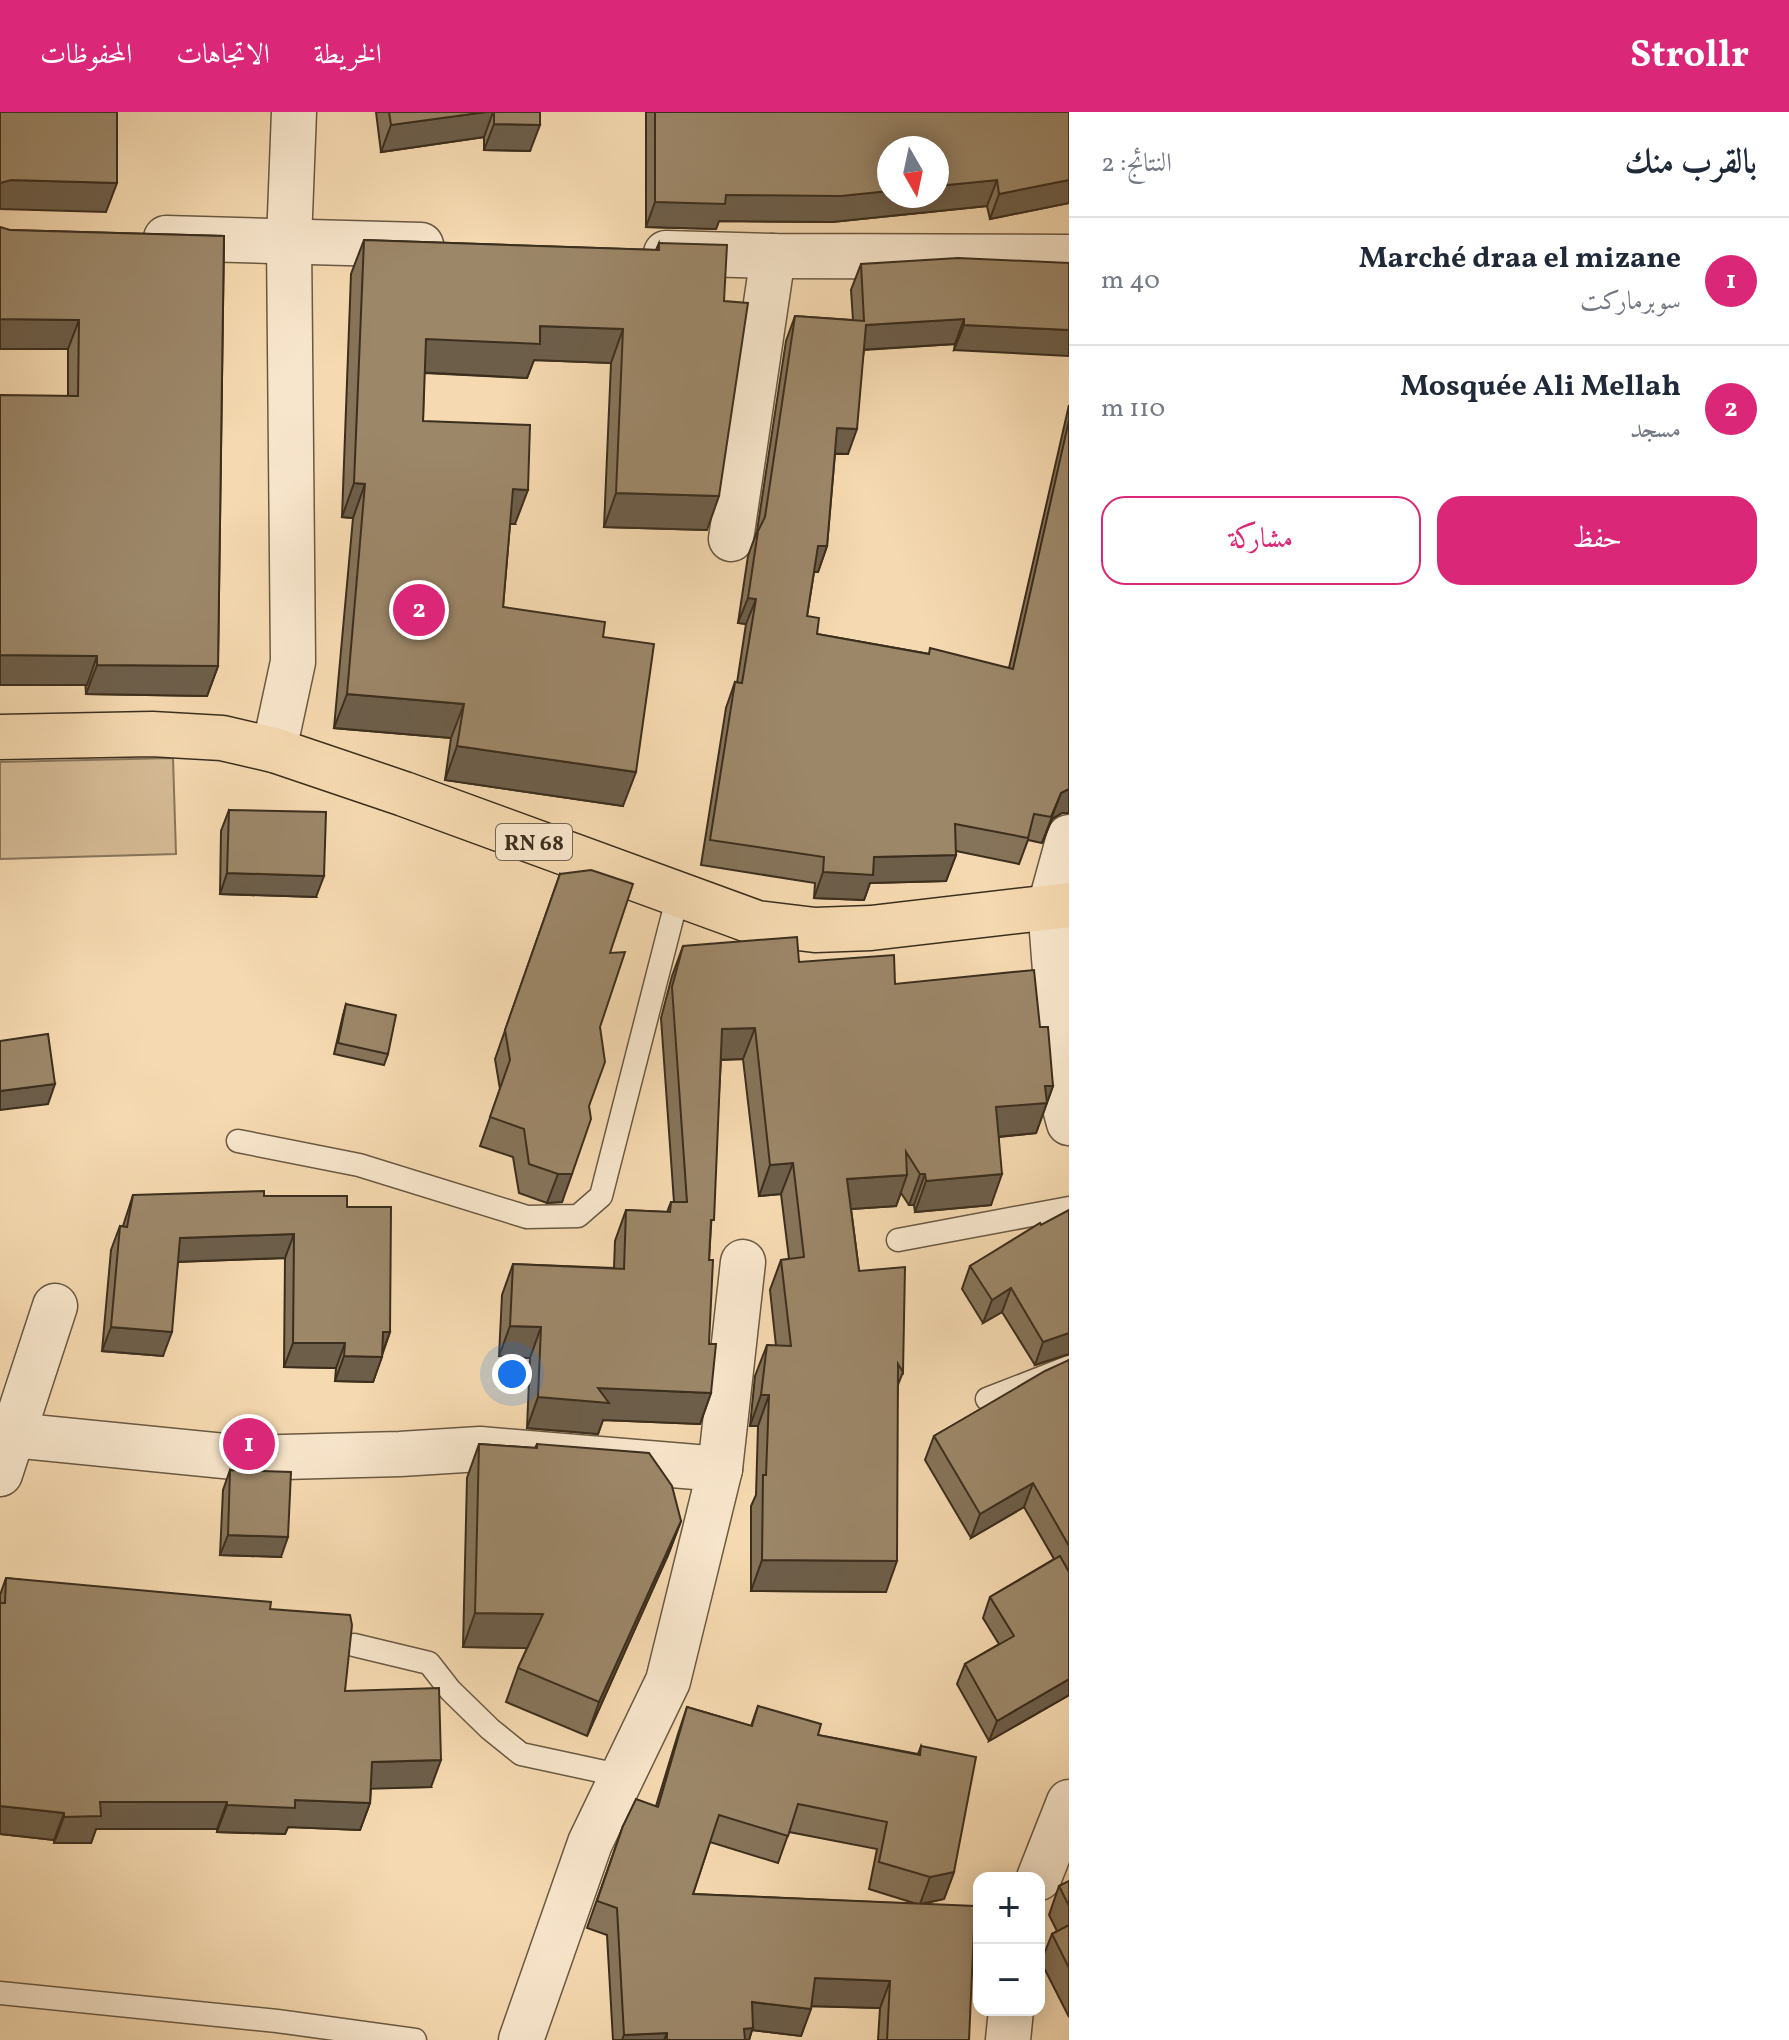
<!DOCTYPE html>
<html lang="ar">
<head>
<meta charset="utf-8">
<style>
	:root { --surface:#fff; --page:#f2f2f3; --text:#1f2937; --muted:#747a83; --line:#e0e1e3; --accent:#db2777 }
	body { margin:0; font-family:Vollkorn,Amiri,serif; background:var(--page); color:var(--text); direction:rtl }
	.controls { position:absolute; right:24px; bottom:24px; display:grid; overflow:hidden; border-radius:16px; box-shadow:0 4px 20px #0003 }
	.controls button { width:72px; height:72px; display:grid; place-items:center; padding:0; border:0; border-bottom:2px solid var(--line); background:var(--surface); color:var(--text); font:40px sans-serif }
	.compass { position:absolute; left:877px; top:24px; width:72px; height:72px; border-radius:50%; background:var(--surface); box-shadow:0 4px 20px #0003; rotate:171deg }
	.you { position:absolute; left:512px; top:1262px; width:28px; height:28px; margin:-20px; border:6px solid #fff; border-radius:50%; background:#1a73e8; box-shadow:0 0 0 12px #1a73e833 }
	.badge { display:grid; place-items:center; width:52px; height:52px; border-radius:50%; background:var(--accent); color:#fff; font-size:26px; font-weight:700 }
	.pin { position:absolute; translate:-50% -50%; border:4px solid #fff; box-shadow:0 2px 8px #0006 }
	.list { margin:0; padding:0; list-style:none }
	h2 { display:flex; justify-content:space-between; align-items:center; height:104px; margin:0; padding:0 32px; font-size:34px }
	h2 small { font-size:26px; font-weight:400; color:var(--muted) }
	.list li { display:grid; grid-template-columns:52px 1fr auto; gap:24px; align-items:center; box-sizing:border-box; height:128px; padding:0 32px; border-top:2px solid var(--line) }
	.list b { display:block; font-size:30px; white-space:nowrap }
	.list p { margin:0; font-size:26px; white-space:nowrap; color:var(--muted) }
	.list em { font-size:26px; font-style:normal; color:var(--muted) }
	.actions { display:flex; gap:16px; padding:24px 32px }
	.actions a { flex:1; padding:18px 0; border:2px solid var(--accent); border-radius:24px; text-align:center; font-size:28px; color:var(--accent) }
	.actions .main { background:var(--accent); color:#fff }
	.map { position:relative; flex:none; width:1069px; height:1928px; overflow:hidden; direction:ltr }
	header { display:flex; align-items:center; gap:48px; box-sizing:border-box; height:112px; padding:0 40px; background:var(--accent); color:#fff }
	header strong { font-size:38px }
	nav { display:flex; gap:44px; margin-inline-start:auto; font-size:28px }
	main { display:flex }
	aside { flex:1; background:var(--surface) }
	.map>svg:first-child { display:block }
	.green { fill:#d6bc97; stroke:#89755a; stroke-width:2 }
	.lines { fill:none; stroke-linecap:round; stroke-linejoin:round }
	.service-casing { stroke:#6a5942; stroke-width:25 }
	.minor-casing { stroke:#6a5942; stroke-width:47 }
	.primary-casing { stroke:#3c2e1d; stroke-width:47 }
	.service { stroke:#f8e6cc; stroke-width:22 }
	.minor { stroke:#f8e6cc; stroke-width:44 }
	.primary { stroke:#f5d9b0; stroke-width:44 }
	.wall { fill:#86745a; stroke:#3c2e1d; stroke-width:2; fill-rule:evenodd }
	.shaded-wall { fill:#6d5e4a; stroke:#3c2e1d; stroke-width:2 }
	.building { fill:#9c8769; stroke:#3c2e1d; stroke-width:2 }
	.labels { text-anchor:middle; stroke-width:6; stroke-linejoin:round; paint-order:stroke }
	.shield { fill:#f8e6cc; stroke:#746552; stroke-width:2 }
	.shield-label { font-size:22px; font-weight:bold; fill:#3c2e1d }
</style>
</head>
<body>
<header>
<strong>Strollr</strong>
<nav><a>الخريطة</a><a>الاتجاهات</a><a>المحفوظات</a></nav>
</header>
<main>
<aside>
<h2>بالقرب منك<small>النتائج: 2</small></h2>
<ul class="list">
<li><span class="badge">1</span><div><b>Marché draa el mizane</b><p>سوبرماركت</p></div><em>40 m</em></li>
<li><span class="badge">2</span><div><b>Mosquée Ali Mellah</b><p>مسجد</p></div><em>110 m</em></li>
</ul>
<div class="actions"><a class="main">حفظ</a><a>مشاركة</a></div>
</aside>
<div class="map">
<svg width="1069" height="1928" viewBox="0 0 1069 1928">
	<rect width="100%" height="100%" fill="#f5d9b0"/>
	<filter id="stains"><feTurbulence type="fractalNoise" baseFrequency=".0025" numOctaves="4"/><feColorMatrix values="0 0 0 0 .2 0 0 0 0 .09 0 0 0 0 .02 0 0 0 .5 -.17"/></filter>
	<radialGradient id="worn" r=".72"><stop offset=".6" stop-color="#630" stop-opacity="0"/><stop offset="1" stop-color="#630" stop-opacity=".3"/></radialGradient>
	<!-- green -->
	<path class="green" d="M173,646L176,742L0,747V650Z"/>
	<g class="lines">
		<defs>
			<g id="service">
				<path d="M238,1029L359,1053L527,1105L578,1104L601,1084L678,783"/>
				<path d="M898,1128L1069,1096"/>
				<path d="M987,1287L1069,1255"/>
				<path d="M354,1533L429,1551L450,1578L490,1617L521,1642L623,1664"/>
				<path d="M0,1881L277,1909L415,1928"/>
			</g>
			<g id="minor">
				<path d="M166,126L421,133"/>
				<path d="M666,141L773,144L1069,145"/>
				<path d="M731,427L773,144"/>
				<path d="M274,638L293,550L289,129L294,0"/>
				<path d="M1069,725L1050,794L1066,1000L1069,1011"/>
				<path d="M13,1323L244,1346L400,1342L480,1337L720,1357L668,1569L590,1731L521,1928"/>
				<path d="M720,1357L743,1150"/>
				<path d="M0,1362L55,1194"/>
				<path d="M1039,1766L1069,1690"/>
				<path d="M1008,1928L1011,1898"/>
			</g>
			<path id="primary" d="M0,625L152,622L222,626L274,638L404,682L757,811L815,818L871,816L1069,793"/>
		</defs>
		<!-- service casing -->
		<use href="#service" class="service-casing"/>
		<!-- minor casing -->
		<use href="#minor" class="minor-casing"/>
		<!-- primary casing -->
		<use href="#primary" class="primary-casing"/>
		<!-- service -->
		<use href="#service" class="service"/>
		<!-- minor -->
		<use href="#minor" class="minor"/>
		<!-- primary -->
		<use href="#primary" class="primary"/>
	</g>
	<!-- wall -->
	<g class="wall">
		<path d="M376,0H540L530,39L484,38V25L381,40Z"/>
		<path d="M646,0H1069V91L990,107L987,94L832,110L719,109L716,117L646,115Z"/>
		<path d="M10,118L224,124L218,554L207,584L86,582L68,284V237Z"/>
		<path d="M364,128L656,138L659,131L707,418L604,415L611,251L534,248L527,266L424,261L423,309L515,412H510L503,495L603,525L623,694L445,668L451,626L334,616L353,406L342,405L351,162Z"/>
		<path d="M1069,151L954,238L955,232L864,238L848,342H835L827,434L818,460H814L807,504L817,522L1009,556L1069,293V701H1062L1052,707L1042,731L1028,728L1019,752L956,739V743L946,769L870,771L864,788L814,786L815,771L701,753L726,596L735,570L737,571L746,512L738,511L748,444L757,419L786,229L795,204L853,208L851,178L861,152Z"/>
		<path d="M229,698L316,785L220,782L221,719Z"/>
		<path d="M560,762L610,841L589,994L562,1090L547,1091L519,1081L513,1045L480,1034L500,977L495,947Z"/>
		<path d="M683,834L799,850L895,872L1040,915L1053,974L1036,1021L999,1025L991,1093L915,1100L914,1093H909L901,1081L896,1094L851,1097L859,1159L903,1260L898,1273L886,1480L751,1479V1394L756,1383L758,1314H750L755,1264L767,1233L776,1234L770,1178L781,1148L789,1147L781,1082L759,1084L743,947L721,948L709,1148V1232L711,1281L700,1312L603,1308L598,1322L527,1316L530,1246L499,1244L502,1183L513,1152L614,1156L615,1129L626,1098L667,1100L671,1090H674L661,906L672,864Z"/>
		<path d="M346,892L388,942L384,953L334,942L343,903Z"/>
		<path d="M133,1083L264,1084L347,1095L390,1220L373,1270L335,1269L336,1256L284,1255L285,1146L178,1150L163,1244L102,1239L111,1138L120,1114H123Z"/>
		<path d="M1041,1113L1069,1242L1035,1253L1002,1200L983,1211L962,1177L970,1154Z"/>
		<path d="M1069,1248V1583L989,1629L957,1572L965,1552L999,1532L983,1506L990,1485L1054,1447L1024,1395L971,1426L925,1348L934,1324Z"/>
		<path d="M479,1332L535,1336L537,1332L681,1409L668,1443L587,1624L506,1590L518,1556L527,1536L463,1535L467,1366Z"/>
		<path d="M230,1358L281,1445L220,1443L223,1378Z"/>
		<path d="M6,1466L270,1497L431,1675L371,1676L370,1691L360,1718L288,1715L285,1722L217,1720V1717H96L91,1731H54V1728L0,1722V1483Z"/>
		<path d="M758,1594L818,1623L918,1642L921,1634L954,1760L944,1787L923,1792L969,1928H878L880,1896L811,1894L801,1924L752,1918L749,1928H613L607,1823L587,1816L623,1714L656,1694L678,1622L687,1595L751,1614ZM789,1720L877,1737L869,1777L917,1792L693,1782L710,1730L778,1751Z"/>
		<path d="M1069,1769V1905L1041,1850L1052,1822L1057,1819L1049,1803L1059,1774Z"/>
	</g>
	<!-- shaded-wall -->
	<g class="shaded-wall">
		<path d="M486,0H493L484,25L381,40L391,13Z"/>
		<path d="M494,12L540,13L530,39L484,38Z"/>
		<path d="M11,68L117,71L106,100L0,97V71Z"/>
		<path d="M997,68L987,94L832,110L719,109L716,117L646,115L655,90L726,83L889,79V84H937V74Z"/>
		<path d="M1069,68V91L990,107L999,82Z"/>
		<path d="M0,207L79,208L68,237H0Z"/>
		<path d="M964,207L955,232L856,238L866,213Z"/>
		<path d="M964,213L1069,218V244L954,238Z"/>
		<path d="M540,214L623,217L611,251L534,248L527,266L414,260L426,227Z"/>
		<path d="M837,316L857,317L848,342L827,341Z"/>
		<path d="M354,371L365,372L353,406L342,405Z"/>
		<path d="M513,377L528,378L515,412L501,411Z"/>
		<path d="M616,381L719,384L707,418L604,415Z"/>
		<path d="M818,434H827L818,460L808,459Z"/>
		<path d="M748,486L756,487L746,512L738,511Z"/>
		<path d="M0,543L97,544L87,573H0Z"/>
		<path d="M97,553L218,554L207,584L86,582Z"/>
		<path d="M347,582L464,592L451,626L334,616Z"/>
		<path d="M457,634L636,660L623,694L445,668Z"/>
		<path d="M1069,677V701H1062L1052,707L1042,731L1061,681Z"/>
		<path d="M956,743L946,769L870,771L864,788L814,786L823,760L874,745Z"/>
		<path d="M227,761L324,764L316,785L220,782Z"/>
		<path d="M755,916L743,947L711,948L722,917Z"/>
		<path d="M55,972L48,992L0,998V979Z"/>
		<path d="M1045,974H1053L1036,1021L985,1026L996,995Z"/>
		<path d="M793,1051L781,1082L759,1084L770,1053Z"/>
		<path d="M558,1062H572L562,1090L547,1091Z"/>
		<path d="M920,1062H925L914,1093H909Z"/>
		<path d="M1002,1062L991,1093L915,1100L926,1069Z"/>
		<path d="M907,1063L896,1094L836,1098L847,1067Z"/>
		<path d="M294,1122L285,1146L171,1150L180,1126Z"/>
		<path d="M1011,1176L1002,1200L983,1211L992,1188Z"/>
		<path d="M510,1214L541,1215L530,1246L499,1244Z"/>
		<path d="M111,1215L172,1220L163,1244L102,1239Z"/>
		<path d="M383,1220H390L381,1244Z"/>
		<path d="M1069,1221V1242L1035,1253L1043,1230Z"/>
		<path d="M293,1231H345L336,1256L284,1255Z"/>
		<path d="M344,1244L382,1245L373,1270L335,1269Z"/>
		<path d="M598,1276L711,1281L700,1312L603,1308L598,1322L527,1316L538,1285Z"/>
		<path d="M761,1283H769L758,1314H750Z"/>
		<path d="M1033,1371L1024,1395L971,1426L980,1402Z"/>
		<path d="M681,1409L668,1443L587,1624L599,1590Z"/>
		<path d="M228,1423L288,1425L281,1445L220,1443Z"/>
		<path d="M762,1448L897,1449L886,1480L751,1479Z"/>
		<path d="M475,1501L543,1502L531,1536L463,1535Z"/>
		<path d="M1069,1567V1583L989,1629L997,1609Z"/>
		<path d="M441,1648L431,1675L362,1677L372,1650Z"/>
		<path d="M295,1688L370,1691L360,1718L288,1715L285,1722L217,1720L227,1693Z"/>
		<path d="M100,1690H227L217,1717H96L91,1731H54L64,1705Z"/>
		<path d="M0,1694L64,1701L54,1728L0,1722Z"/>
		<path d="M954,1760L944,1787L920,1792L930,1765Z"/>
		<path d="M815,1866L890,1869L880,1896L805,1894Z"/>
		<path d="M752,1890L811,1897L801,1924L752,1918L749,1928H740Z"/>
		<path d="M667,1921L664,1928H622L624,1923Z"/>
	</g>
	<!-- building -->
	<g class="building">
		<path d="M0,0H117V71L11,68L0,71Z"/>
		<path d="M389,0H486L391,13Z"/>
		<path d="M494,0H540V13L494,12Z"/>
		<path d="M655,0H1069V68L999,82L997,68L937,74V36H889V79L841,84L726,83L725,92L655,90Z"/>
		<path d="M0,115L10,118L224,124L218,554L97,553V544L0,543V283L78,284L79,208L0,207Z"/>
		<path d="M364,128L659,138V131L727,133L724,189L748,191L719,384L616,381L623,217L540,214V232L426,227L423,309L530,313L528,378L513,377L503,495L605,510L603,525L654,532L636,660L457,634L464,592L347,582L365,372L354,371Z"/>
		<path d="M958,146L1069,151V218L964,213V207L866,213L857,317L837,316L827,434H818L807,504L819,506L817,522L929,542L930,536L1013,557L1069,308V677L1061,681L1051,705L1034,702L1028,726L955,712L956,743L874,745L873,763L823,760L824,745L710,728L735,570L742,571L756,487L748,486L758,419L765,405L795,204L864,209L861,152Z"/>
		<path d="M229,698L326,700L324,764L227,761Z"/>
		<path d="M591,758L633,772L610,841L625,840L600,915L605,950L589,994L591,1007L572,1062H558L529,1052L524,1017L490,1005L510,948L505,918L560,762Z"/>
		<path d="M797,825L799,850L894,843L895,872L1034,858L1040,915H1048L1053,974H1045L1047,991L996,995L1002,1062L926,1069L925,1062H920L906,1040L907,1063L847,1067L859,1159L905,1155L903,1260L898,1252L897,1449L762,1448L763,1363H766L769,1283H761L767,1233L791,1234L781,1148L804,1145L793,1051L770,1053L755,916L722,917L714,1108H711L709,1148H713L709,1232H716L711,1281L598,1276L609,1291L538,1285L541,1215L510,1214L513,1152L624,1157L626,1098L670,1100L671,1090H687L672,875L683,834Z"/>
		<path d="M346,892L396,903L388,942L338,931Z"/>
		<path d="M48,922L55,972L0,979V929Z"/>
		<path d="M264,1079V1084H347V1095H391L390,1220H383L382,1245L344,1244L345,1231H293L294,1122L180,1126L172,1220L111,1215L120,1114L127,1115L133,1083Z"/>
		<path d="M1069,1098V1221L1043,1230L1011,1176L992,1188L970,1154L1040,1111L1041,1113Z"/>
		<path d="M1069,1248V1434L1033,1371L980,1402L934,1324L1045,1259Z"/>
		<path d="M479,1332L537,1336V1332L649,1341L672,1374L681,1409L599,1590L518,1556L543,1502L475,1501Z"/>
		<path d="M230,1358L291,1360L288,1425L228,1423Z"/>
		<path d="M1060,1444L1069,1460V1567L997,1609L965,1552L1014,1524L990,1485Z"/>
		<path d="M6,1466L271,1490L270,1497L350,1503L352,1513L345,1579L439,1576L441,1648L372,1650L370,1691L295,1688V1696L227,1693V1690H100L101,1704L64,1705V1701L0,1694V1491H5Z"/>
		<path d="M758,1594L821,1612L818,1623L920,1643L921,1634L976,1645L954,1760L930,1765L879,1750L887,1710L798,1692L788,1724L719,1703L693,1782L975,1794L969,1928H887L890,1869L815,1866L811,1897L752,1890L753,1916L744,1917L745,1928H667V1921L624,1923L617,1796L597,1789L623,1714L636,1687L658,1695L687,1595L752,1614Z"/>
		<path d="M1069,1769V1794L1059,1774Z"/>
		<path d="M1069,1813V1856L1052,1822Z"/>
	</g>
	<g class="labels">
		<!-- shield labels -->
		<rect class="shield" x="496" y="712" width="76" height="36" rx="6"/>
		<g class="shield-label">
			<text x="534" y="738">RN 68</text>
		</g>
	</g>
	<rect width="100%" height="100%" filter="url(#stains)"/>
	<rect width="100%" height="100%" fill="url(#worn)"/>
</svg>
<div class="controls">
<button>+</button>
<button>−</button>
</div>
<svg class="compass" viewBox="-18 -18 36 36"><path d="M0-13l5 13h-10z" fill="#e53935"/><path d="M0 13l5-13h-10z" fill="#747a83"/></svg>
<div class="you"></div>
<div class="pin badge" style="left:249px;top:1332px">1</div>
<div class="pin badge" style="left:419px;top:498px">2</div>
</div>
</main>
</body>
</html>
